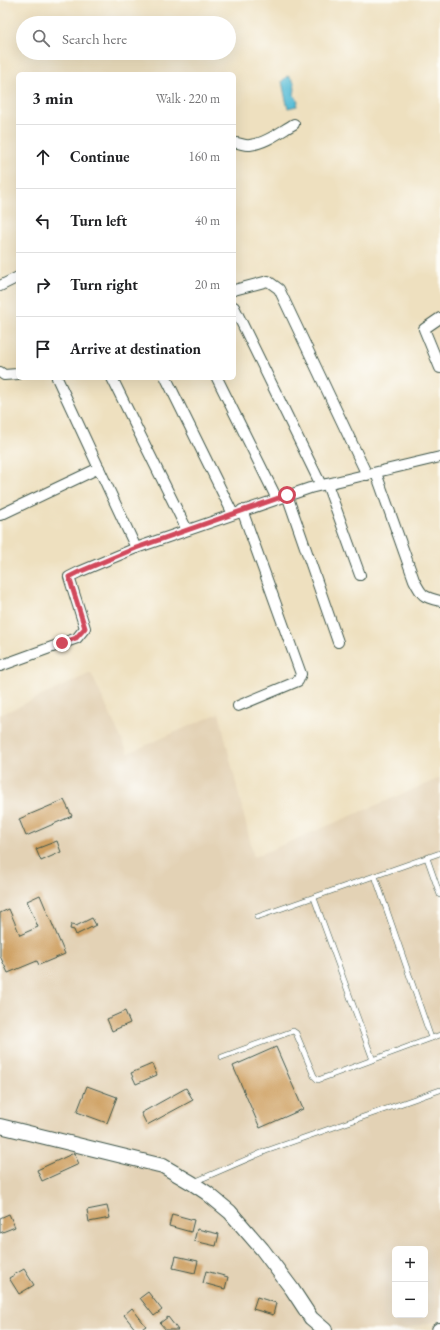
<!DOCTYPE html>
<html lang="en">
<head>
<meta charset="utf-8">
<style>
	:root { --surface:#fff; --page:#f2f2f2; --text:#202124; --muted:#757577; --line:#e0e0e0 }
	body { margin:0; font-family:"EB Garamond",serif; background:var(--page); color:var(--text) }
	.controls { position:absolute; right:12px; bottom:12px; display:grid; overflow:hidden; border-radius:6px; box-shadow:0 4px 16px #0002 }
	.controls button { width:36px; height:36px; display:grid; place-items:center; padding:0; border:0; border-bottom:1px solid var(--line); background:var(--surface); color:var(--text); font:20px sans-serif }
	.stop { position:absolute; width:12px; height:12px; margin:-9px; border:3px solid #d1495b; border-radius:50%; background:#fff }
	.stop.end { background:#d1495b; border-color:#fff; box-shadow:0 1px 4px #0008 }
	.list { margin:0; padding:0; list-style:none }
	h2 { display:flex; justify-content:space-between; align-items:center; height:52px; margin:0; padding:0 16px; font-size:17px }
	h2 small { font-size:13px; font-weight:400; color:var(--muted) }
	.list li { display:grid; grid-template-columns:26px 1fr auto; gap:12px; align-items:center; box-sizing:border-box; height:64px; padding:0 16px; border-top:1px solid var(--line) }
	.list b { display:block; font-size:15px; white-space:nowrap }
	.list em { font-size:13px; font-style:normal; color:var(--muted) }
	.icon { flex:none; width:22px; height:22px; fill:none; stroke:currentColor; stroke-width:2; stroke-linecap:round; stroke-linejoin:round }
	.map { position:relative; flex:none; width:440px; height:1330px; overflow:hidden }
	.search { position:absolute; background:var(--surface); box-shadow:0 4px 16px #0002; left:16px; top:16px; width:220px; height:44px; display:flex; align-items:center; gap:10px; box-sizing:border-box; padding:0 14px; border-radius:22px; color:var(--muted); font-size:15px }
	.panel { position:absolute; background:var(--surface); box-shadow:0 4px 16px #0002; left:16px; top:72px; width:220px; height:308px; border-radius:6px }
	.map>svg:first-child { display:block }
	.built { fill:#e3d2b5; fill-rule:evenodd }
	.water { fill:#57bcd6; stroke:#3b7c85 }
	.building { fill:#cfa163 }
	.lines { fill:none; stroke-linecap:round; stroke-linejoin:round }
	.lane-casing { stroke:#3e5549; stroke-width:6 }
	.street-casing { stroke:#3e5549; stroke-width:12 }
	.secondary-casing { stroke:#3e5549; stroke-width:16 }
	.lane { stroke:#fff; stroke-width:5 }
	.street { stroke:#fff; stroke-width:10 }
	.secondary { stroke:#fff; stroke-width:14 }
	.route { stroke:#d1495b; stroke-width:5 }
</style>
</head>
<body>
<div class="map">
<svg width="440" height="1330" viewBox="0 0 440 1330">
	<rect width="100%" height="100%" fill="#fdfcf7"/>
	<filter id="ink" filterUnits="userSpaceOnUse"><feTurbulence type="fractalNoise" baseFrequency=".025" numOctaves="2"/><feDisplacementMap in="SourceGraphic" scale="8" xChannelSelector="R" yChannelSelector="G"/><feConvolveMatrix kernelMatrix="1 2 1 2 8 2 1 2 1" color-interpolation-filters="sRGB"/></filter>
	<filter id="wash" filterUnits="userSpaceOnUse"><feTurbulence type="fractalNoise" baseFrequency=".012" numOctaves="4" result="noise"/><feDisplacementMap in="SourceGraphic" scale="16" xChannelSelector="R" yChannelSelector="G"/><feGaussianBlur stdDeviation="0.9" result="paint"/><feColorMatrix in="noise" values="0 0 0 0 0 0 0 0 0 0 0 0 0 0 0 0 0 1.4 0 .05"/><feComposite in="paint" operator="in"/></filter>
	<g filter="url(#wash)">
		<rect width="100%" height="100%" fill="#eee0bf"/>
		<!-- built -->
		<path class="built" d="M91,673L128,753L219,713L254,857L440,778V1320L401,1330H0V715ZM395,1249H425V1315H395Z"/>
		<!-- water -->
		<path class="water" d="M287,76C295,79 296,87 294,95L298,101L297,106L288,108L285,96L282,81Z"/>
		<g id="blocks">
			<!-- building -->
			<g class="building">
				<path d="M64,800L72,816L26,836L19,819Z"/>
				<path d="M57,841L61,852L41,861L36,849Z"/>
				<path d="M40,895L65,954L39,965L37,961L8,973L0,956V913L9,909L20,935L38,927L27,901Z"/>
				<path d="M92,918L96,925L76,935L74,930L70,929L71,925L73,924L76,926Z"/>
				<path d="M125,1011L130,1023L112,1031L107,1019Z"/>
				<path d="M276,1047L303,1109L260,1128L233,1066Z"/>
				<path d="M152,1064L157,1075L136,1084L131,1073Z"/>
				<path d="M87,1086L117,1097L107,1123L77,1112Z"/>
				<path d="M186,1088L193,1100L147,1125L141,1113Z"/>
				<path d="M74,1153L79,1164L42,1181L37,1170Z"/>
				<path d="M107,1206L110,1218L89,1222L87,1210Z"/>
				<path d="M9,1214L15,1227L0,1233V1218Z"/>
				<path d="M172,1214L194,1220L191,1232L169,1226Z"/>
				<path d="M197,1229L219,1234L216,1246L194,1241Z"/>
				<path d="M176,1256L198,1261L195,1273L173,1268Z"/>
				<path d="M24,1269L34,1285L19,1294L9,1278Z"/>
				<path d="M206,1271L228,1277L225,1289L203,1283Z"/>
				<path d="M148,1292L162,1310L154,1316L140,1298Z"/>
				<path d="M257,1297L276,1303L273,1315L253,1309Z"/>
				<path d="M132,1308L146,1326L140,1330H136L124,1315Z"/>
				<path d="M168,1317L178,1330H166L160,1323Z"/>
			</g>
		</g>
	</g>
	<g filter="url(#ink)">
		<use href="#blocks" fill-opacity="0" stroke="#3e5549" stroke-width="1"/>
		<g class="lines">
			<defs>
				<g id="lane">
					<path d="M427,858L440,895"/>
					<path d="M375,876L431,1038"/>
					<path d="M314,898L373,1060"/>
					<path d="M257,917L440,853"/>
					<path d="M222,1057L293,1031L296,1033L314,1076L318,1080L440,1035"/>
					<path d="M194,1182L266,1151L440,1090"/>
				</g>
				<g id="street">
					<path d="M234,143C239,142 244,146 250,145C266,143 280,132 294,124"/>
					<path d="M0,286L18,277"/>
					<path d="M234,290L268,281L279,289L367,475"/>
					<path d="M234,307L321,485"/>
					<path d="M440,318L424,329L440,368"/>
					<path d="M0,372L4,375L18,374"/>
					<path d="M57,378L136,548"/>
					<path d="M112,378L187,530"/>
					<path d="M166,378L233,514"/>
					<path d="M217,378L277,499"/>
					<path d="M376,473L414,580C422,596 423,597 440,601"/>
					<path d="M327,484L360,575"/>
					<path d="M287,495L338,642"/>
					<path d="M0,515L99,468"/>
					<path d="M0,666L77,638L85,628L69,577L79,572L136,548L310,488L440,457"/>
					<path d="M238,706L298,681L301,674L242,510"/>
				</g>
				<g id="secondary">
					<path d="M0,1126L163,1166L192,1183L207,1193L230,1212L262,1249L292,1289L311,1318L325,1330"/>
					<path d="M439,1330H440"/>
				</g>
			</defs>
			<!-- lane casing -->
			<use href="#lane" class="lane-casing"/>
			<!-- street casing -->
			<use href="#street" class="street-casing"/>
			<!-- secondary casing -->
			<use href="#secondary" class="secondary-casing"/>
			<!-- lane -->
			<use href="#lane" class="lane"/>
			<!-- street -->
			<use href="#street" class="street"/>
			<!-- secondary -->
			<use href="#secondary" class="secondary"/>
		</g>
	</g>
	<g class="lines" filter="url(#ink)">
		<!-- route -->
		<path class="route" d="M62,643L76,638L85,628L69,577L79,572L136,548L287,495"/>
	</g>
</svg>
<div class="controls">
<button>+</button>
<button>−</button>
</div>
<div class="stop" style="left:287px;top:495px"></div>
<div class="stop end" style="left:62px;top:643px"></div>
<div class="search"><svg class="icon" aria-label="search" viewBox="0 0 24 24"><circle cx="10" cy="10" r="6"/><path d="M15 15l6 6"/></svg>Search here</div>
<section class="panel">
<h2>3 min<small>Walk · 220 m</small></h2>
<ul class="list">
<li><svg class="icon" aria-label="ahead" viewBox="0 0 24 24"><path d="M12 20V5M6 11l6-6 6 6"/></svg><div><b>Continue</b></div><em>160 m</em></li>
<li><svg class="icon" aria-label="left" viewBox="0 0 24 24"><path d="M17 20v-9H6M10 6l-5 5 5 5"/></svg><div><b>Turn left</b></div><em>40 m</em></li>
<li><svg class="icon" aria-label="right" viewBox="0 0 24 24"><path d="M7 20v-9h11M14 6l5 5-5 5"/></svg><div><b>Turn right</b></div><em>20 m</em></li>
<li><svg class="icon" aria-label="arrive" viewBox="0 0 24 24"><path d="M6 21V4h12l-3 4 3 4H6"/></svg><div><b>Arrive at destination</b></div></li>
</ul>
</section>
</div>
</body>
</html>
